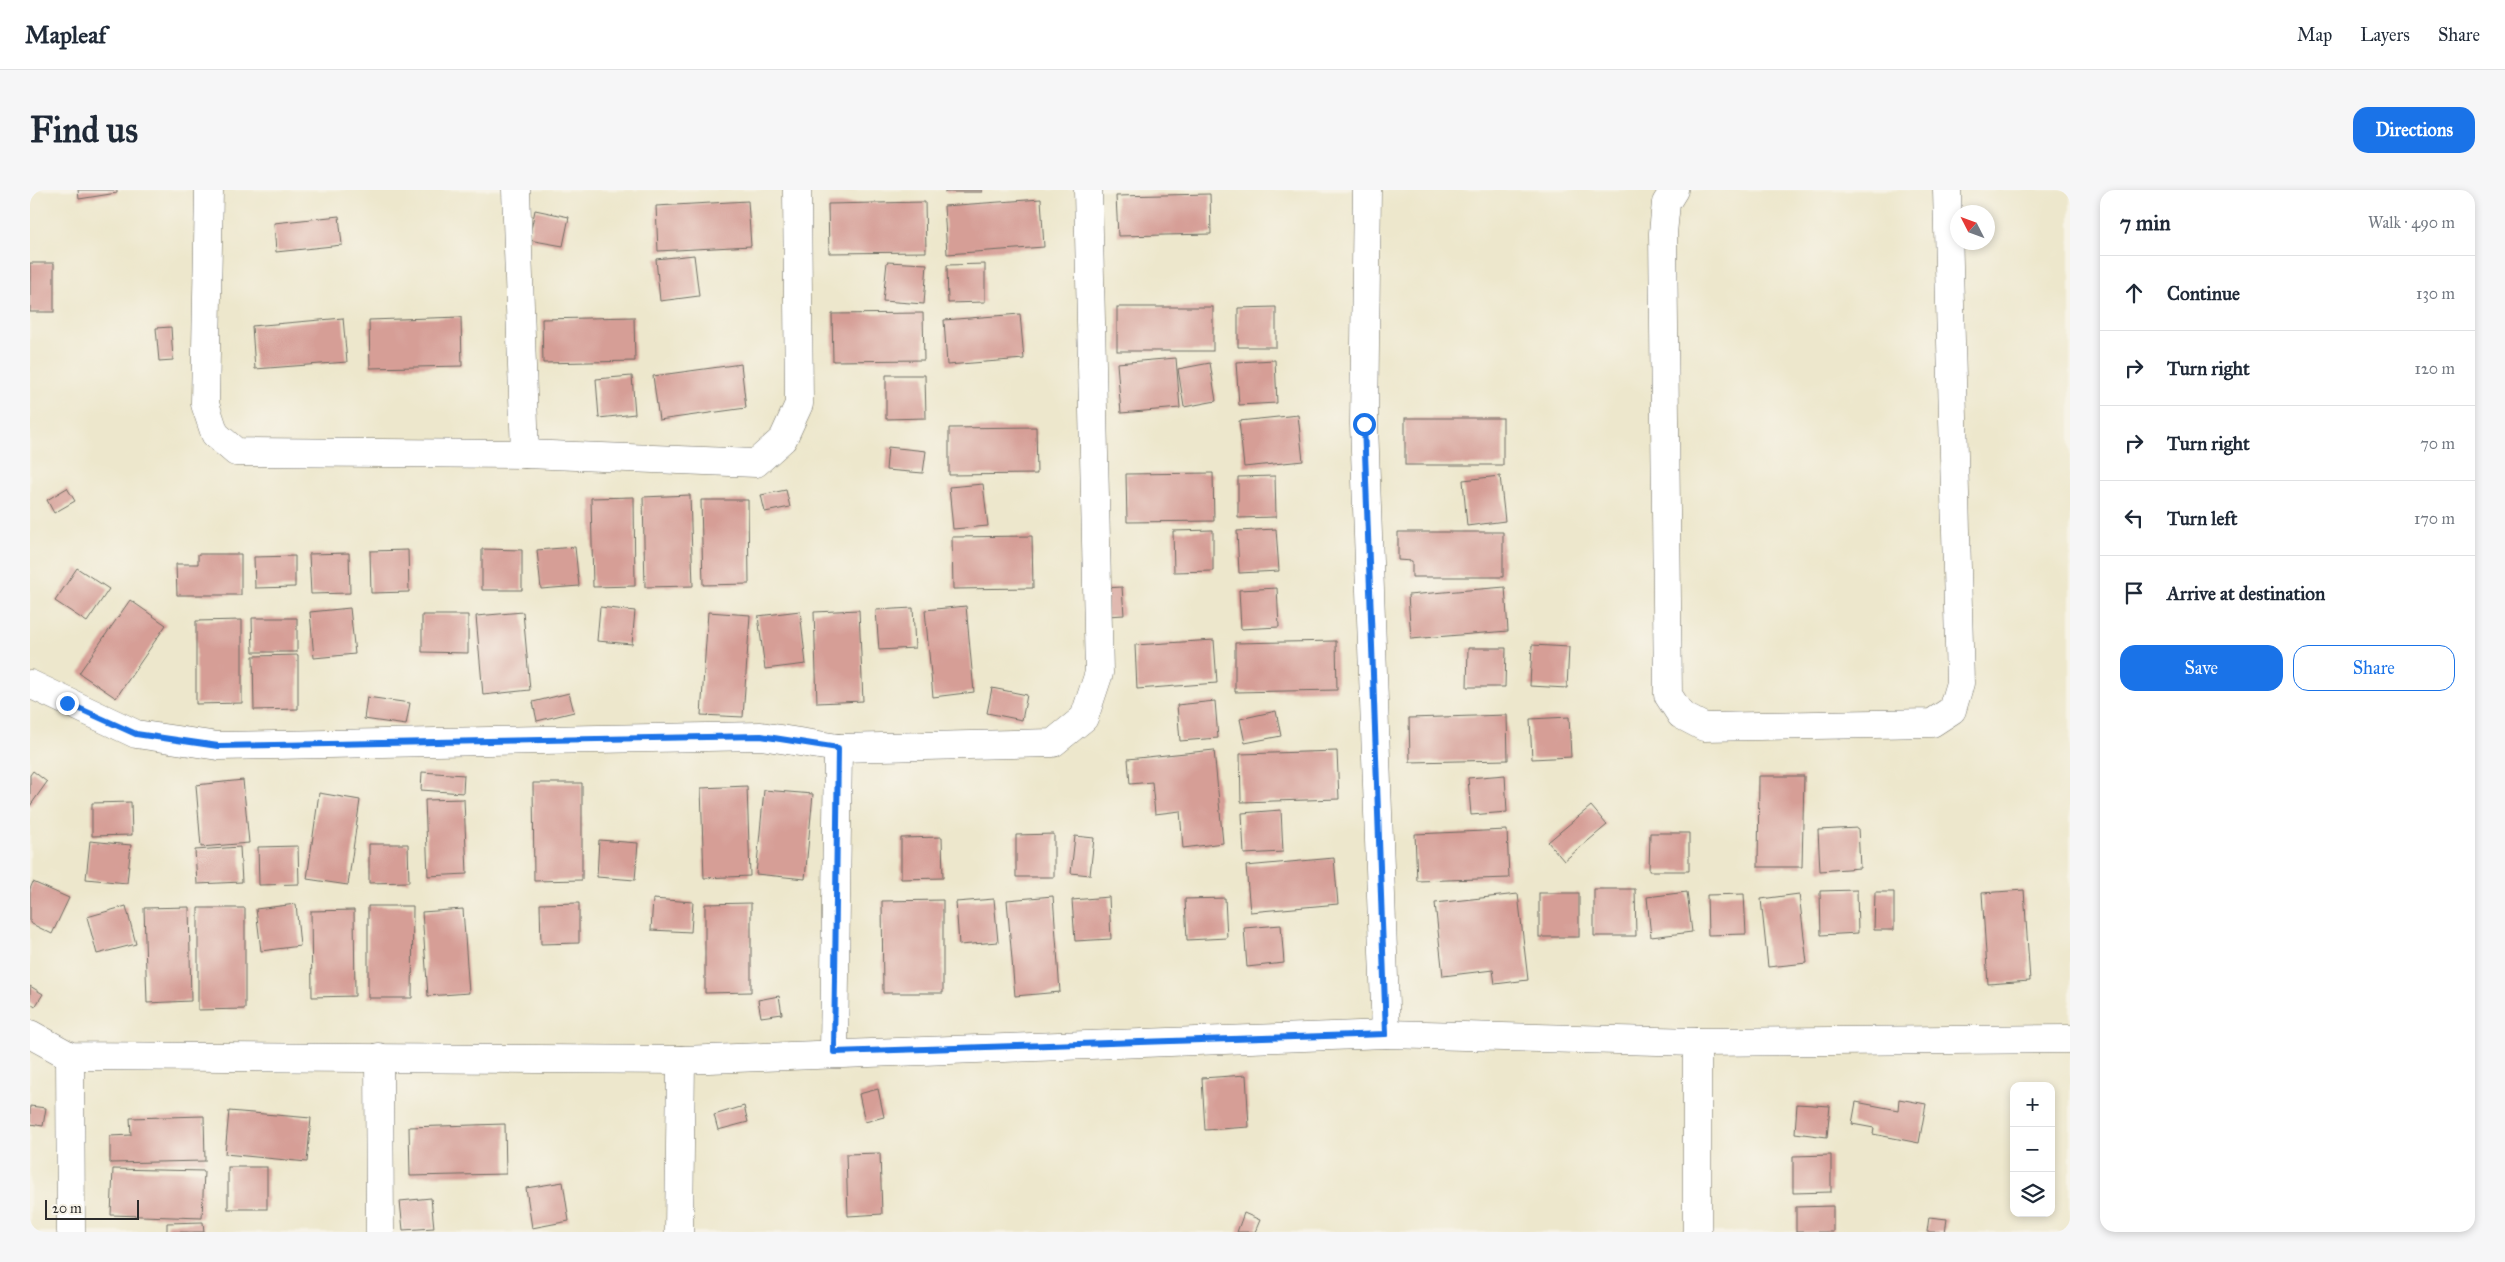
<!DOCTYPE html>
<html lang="en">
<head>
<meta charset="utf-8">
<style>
	:root { --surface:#fff; --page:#f6f6f7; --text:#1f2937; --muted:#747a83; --line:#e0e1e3; --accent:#1a73e8 }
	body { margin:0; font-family:"IM FELL Great Primer",serif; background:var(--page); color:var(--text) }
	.controls { position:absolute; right:15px; bottom:15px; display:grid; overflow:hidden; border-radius:10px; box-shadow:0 2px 8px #0003 }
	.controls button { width:45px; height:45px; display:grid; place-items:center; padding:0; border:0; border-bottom:1px solid var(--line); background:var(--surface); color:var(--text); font:25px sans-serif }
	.compass { position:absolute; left:1920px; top:15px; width:45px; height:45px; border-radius:50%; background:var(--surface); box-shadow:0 2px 8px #0003; rotate:312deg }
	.scale { position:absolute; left:15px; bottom:12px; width:94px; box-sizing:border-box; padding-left:5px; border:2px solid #2b2b2b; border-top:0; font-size:14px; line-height:18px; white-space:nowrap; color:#2b2b2b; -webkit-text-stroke:4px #f7f3e8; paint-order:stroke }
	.stop { position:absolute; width:15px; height:15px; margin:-11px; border:4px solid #1a73e8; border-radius:50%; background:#fff }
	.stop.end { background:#1a73e8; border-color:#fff; box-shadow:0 1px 5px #0008 }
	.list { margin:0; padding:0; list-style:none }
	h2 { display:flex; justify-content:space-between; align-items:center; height:65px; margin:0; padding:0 20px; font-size:21px }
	h2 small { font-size:16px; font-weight:400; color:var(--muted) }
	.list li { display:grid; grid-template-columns:32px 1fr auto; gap:15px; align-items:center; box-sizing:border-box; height:75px; padding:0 20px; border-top:1px solid var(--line) }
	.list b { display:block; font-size:19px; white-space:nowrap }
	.list em { font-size:16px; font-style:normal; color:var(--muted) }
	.actions { display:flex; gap:10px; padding:15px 20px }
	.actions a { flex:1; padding:11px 0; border:1px solid var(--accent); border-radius:15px; text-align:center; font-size:18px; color:var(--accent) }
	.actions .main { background:var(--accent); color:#fff }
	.icon { flex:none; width:28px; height:28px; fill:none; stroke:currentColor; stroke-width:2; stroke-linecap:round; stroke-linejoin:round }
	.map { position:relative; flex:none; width:2040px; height:1042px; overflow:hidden; border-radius:15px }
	header { display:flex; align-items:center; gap:30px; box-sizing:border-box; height:70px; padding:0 25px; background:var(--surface); border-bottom:1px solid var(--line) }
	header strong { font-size:24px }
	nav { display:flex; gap:28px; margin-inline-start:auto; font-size:18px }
	.intro { display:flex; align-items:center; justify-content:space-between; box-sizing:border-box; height:120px; padding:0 30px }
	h1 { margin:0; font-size:35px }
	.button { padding:12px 22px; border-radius:15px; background:var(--accent); color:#fff; font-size:18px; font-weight:700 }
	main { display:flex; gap:30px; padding:0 30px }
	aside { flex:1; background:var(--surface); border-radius:15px; box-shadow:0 2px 8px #0003 }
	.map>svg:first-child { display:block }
	.building { fill:#d69e96 }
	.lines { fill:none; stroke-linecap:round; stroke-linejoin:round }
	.minor-casing { stroke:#6f6d63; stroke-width:29 }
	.minor { stroke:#fff; stroke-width:28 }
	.route { stroke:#1a73e8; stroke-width:6 }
</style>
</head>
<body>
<header>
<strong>Mapleaf</strong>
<nav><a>Map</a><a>Layers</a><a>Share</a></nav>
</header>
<div class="intro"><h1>Find us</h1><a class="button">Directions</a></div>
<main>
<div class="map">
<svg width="2040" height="1042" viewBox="0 0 2040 1042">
	<rect width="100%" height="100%" fill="#f7f3e8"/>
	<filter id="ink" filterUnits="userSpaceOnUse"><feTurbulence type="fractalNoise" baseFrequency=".02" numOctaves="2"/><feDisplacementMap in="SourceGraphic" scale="10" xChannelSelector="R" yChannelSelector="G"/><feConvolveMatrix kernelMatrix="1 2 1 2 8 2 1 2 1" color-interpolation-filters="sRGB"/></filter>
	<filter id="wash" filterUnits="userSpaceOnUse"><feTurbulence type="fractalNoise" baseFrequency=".0096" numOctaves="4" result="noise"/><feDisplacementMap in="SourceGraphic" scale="20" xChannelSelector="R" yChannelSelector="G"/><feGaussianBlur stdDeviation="1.12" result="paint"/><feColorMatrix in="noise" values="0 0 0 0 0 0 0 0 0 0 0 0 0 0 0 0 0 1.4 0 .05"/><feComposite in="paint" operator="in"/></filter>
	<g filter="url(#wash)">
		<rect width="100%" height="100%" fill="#ede7cc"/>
		<g id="blocks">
			<!-- building -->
			<g class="building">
				<path d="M48,0H87V3L49,9Z"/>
				<rect x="915" y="0" width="37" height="2"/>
				<path d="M1180,4L1181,44L1088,46L1086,6Z"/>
				<path d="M1011,9L1014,57L917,64L914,16Z"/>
				<path d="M718,11L721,56L628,61L626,16Z"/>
				<path d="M895,12L896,62L799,63L798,14Z"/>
				<path d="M505,20L539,27L533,56L499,50Z"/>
				<path d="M309,26L312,55L246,62L244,33Z"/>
				<path d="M664,65L669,106L630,111L626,69Z"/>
				<path d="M857,72L897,74L894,114L853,111Z"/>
				<rect x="0" y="73" width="24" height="49"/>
				<path d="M955,74V112L918,113L917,75Z"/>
				<rect x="1087" y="117" width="96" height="44"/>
				<path d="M1246,117V157H1208V118Z"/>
				<path d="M893,123L894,170L803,171L802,124Z"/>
				<path d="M990,124L994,169L917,175L914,130Z"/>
				<path d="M431,127L432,176L340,178L339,130Z"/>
				<path d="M604,127L605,171L513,173L512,129Z"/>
				<path d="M313,128L317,172L225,179L222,136Z"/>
				<path d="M141,137L143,170L129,171L126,138Z"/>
				<path d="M1146,168L1150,218L1091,223L1087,173Z"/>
				<path d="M1245,170L1247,213L1209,215L1206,172Z"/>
				<path d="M1180,173L1186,211L1154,217L1148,179Z"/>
				<path d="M711,174L716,218L629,230L623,186Z"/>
				<path d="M856,185H895L896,228L856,229Z"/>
				<path d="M602,186L605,224L569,228L566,189Z"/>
				<path d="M1268,225L1273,271L1214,277L1209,231Z"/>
				<rect x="1375" y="228" width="98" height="47"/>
				<path d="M1006,237L1007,284L919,285V238Z"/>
				<path d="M858,257L896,261L893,283L856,280Z"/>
				<path d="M1183,283L1184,331L1097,332L1096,284Z"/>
				<path d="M1245,286L1246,327L1208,328V287Z"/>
				<path d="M1470,286L1475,331L1437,336L1433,290Z"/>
				<path d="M953,294L958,336L923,339L919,297Z"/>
				<path d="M37,298L45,311L24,323L17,310Z"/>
				<path d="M756,300L760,317L735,322L731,305Z"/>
				<path d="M660,305L663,396L615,397L613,307Z"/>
				<path d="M604,307L605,396L563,397L561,308Z"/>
				<path d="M671,310H718L719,394L673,395Z"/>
				<path d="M1246,339L1249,381L1209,383L1207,341Z"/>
				<path d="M1183,340V381L1144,382L1143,341Z"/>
				<path d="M1368,342H1473V387H1382V371L1368,370Z"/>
				<path d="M1002,346L1003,398L923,399L922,347Z"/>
				<path d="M545,357L549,396L511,399L507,360Z"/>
				<path d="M452,359L492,360V400H452Z"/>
				<path d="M378,360L379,402L341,403L340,361Z"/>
				<path d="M319,363L320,403L281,404L279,364Z"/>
				<path d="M168,364H211V405H147L146,374H168Z"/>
				<path d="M265,366V397L225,398L224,367Z"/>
				<path d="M47,378L79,399L57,432L25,411Z"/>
				<path d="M1092,397L1094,425L1077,426L1076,398Z"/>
				<path d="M1475,397L1478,441L1381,449L1378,405Z"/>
				<path d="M1247,398L1249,437L1211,439L1209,400Z"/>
				<path d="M100,410L136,435L86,508L49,483Z"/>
				<path d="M936,416L944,502L903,507L895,420Z"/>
				<path d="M570,417L605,421L602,454L567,451Z"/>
				<path d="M320,418L325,464L284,468L280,422Z"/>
				<path d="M883,418L885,458L849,460L846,420Z"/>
				<path d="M829,420L833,511L787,513L784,422Z"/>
				<path d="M770,421L776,474L735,479L728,426Z"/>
				<path d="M493,422L500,500L453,505L446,426Z"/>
				<path d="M678,422L720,425L713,527L671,525Z"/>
				<path d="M392,425H438V463L392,462Z"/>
				<path d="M222,428H267V462H223Z"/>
				<path d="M212,430V513L166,514V431Z"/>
				<path d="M1184,450L1187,493L1107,499L1105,455Z"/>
				<path d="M1306,451L1307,500L1205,502V453Z"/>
				<path d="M1502,455L1539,457L1537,498L1500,496Z"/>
				<path d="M1438,458H1476L1475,497H1437Z"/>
				<path d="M268,465V519L224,520L223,466Z"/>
				<path d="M962,498L997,505L992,530L957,523Z"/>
				<path d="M539,503L544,522L507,531L503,512Z"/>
				<path d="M337,507L380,513L376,535L334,529Z"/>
				<path d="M1185,511L1188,548L1150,551L1147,515Z"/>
				<path d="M1246,521L1251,546L1215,553L1210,529Z"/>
				<path d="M1477,525L1478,570L1380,572L1379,528Z"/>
				<path d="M1539,527L1541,567L1502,569L1500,529Z"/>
				<path d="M1184,560L1193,653L1153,658L1150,621L1125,624L1122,592L1100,594L1098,569Z"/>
				<path d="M1307,561L1309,609L1211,612L1210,564Z"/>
				<path d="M3,581L17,592L0,616V585Z"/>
				<path d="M392,582L434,585L433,603L391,600Z"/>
				<path d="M1475,585L1477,622L1441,625L1438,588Z"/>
				<path d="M1729,586H1774L1772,677H1728Z"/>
				<path d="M213,590L219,653L171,657L166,595Z"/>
				<path d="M503,593H552V690L504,691Z"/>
				<path d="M717,596L720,686L674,688L671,598Z"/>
				<path d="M734,600L783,604L775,689L726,684Z"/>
				<path d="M289,603L330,610L318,695L277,689Z"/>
				<path d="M434,609L437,684L398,686L395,610Z"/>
				<path d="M101,612L102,645L62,646V613Z"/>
				<path d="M1561,616L1577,635L1534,671L1518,652Z"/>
				<path d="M1251,620L1253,662L1214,664L1212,623Z"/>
				<path d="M1828,638L1830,678L1790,681L1788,640Z"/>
				<path d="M1477,640L1479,688L1387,691L1385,644Z"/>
				<path d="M1620,643H1659V681H1619Z"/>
				<path d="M1024,644V687H986V645Z"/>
				<path d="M1045,646L1064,648L1060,685L1041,683Z"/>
				<path d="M912,647L913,688L871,689V648Z"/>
				<path d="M569,650L608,653L605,690L567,687Z"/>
				<path d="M60,651L101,655L97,693L56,689Z"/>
				<path d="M339,654H378L379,692L339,693Z"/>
				<path d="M268,656L269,694L229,695L228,657Z"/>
				<path d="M210,657L212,692L167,694L165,660Z"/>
				<path d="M1304,668L1308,714L1220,722L1216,676Z"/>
				<path d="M3,692L39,708L22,744L0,733V699Z"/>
				<path d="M1564,699H1605L1606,746H1564Z"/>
				<path d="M1827,700L1828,743L1791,745L1790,701Z"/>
				<path d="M1994,700L2000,791L1958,794L1952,703Z"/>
				<path d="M1657,702L1662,742L1621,747L1617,707Z"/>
				<path d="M1845,702H1864V740H1844Z"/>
				<rect x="1509" y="703" width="40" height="44"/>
				<path d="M1488,704L1498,790L1465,794L1463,780L1413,786L1405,713Z"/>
				<path d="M1714,704L1716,744L1678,745L1677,705Z"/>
				<path d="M1769,704L1777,773L1738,777L1731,709Z"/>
				<path d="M1023,706L1030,802L985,806L977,710Z"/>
				<path d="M1079,707L1081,749L1045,751L1042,710Z"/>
				<path d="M1195,708L1197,748L1157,750L1155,709Z"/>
				<path d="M623,709L663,712L661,742L621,740Z"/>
				<path d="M964,709L968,752L929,755L926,712Z"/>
				<path d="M913,710V803H853L852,711Z"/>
				<path d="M549,713V753L511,754L510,714Z"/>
				<path d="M721,713V802L675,803V714Z"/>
				<path d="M266,714L270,756L231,761L226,719Z"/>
				<path d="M96,716L106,754L67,764L57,727Z"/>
				<path d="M338,716H383L382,808H338Z"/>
				<path d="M159,717L161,811L117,813L114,718Z"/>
				<path d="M168,718H215V819L168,820Z"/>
				<path d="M433,719L439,803L398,806L392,722Z"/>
				<path d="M324,720L325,806L282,807L281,721Z"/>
				<path d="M1251,735L1254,773L1217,777L1214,738Z"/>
				<path d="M0,796L13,804L5,817L0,813Z"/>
				<path d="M749,806L752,824L731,827L728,810Z"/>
				<path d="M1216,885L1219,937L1175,940L1172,888Z"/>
				<path d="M848,899L854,927L835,932L829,904Z"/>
				<path d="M1869,909L1896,914L1889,953L1843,944L1844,938L1822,934L1826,912L1868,920Z"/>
				<path d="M1767,914L1800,916L1797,947L1765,943Z"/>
				<path d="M0,916L16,918L13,936L0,934Z"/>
				<path d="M714,916L718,932L688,940L684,925Z"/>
				<path d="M199,921L281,928L277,972L195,964Z"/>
				<path d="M174,926L175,971L80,973V946L101,945L100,928Z"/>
				<path d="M475,934L476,984L380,986L379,937Z"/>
				<path d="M850,963L852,1024L818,1026L816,964Z"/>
				<path d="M1801,965V1002L1763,1003V966Z"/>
				<rect x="198" y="977" width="39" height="42"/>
				<path d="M83,979L174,981L172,1028L81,1025Z"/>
				<path d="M533,992L539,1031L502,1038L496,998Z"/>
				<path d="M401,1008L404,1038L373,1040L370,1011Z"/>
				<path d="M1803,1016V1042H1766V1017Z"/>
				<path d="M1214,1023L1230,1030L1225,1042H1207Z"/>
				<path d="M1899,1027L1917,1029L1915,1042H1897Z"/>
				<path d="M173,1032L174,1042H137V1033Z"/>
			</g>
		</g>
	</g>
	<g filter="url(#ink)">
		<use href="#blocks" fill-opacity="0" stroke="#6f6d63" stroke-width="1"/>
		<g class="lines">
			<defs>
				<g id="minor">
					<path d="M179,0L175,214L185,244L206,262L495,264L726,273L753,249L769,214L767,0"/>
					<path d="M486,0L495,264"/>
					<path d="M1337,0L1334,234L1356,844"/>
					<path d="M1644,0L1636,13L1633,43L1638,505L1651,525L1674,537L1902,533L1922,520L1930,493L1917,0"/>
					<path d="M0,494L106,544L188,556L731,546L808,558L1023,553L1054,528L1069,483L1058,0"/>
					<path d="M0,844L40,866L651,870L1356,844L1667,852L2040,849"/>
					<path d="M1667,852V1042"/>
					<path d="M804,862L808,558"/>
					<path d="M40,866L41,1042"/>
					<path d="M349,867L350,1042"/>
					<path d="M649,1042L651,870"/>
				</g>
			</defs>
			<!-- minor casing -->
			<use href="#minor" class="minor-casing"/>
			<!-- minor -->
			<use href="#minor" class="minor"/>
		</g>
	</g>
	<g class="lines" filter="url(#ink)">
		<!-- route -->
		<path class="route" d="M37,513L106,544L188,556L731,546L808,558L804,862L1356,844L1334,234"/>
	</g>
</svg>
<div class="controls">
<button>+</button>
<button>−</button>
<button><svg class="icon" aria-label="layers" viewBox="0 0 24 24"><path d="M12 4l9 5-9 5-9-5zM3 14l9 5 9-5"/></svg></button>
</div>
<svg class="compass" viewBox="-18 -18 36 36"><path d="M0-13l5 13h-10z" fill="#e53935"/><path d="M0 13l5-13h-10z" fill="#747a83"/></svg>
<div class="scale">20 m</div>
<div class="stop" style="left:1334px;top:234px"></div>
<div class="stop end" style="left:37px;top:513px"></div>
</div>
<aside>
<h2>7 min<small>Walk · 490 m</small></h2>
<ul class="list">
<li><svg class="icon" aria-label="ahead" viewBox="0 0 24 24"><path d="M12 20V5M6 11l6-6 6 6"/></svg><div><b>Continue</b></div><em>130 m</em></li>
<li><svg class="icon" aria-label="right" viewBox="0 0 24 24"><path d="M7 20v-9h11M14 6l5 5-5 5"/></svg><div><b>Turn right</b></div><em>120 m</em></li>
<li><svg class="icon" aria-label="right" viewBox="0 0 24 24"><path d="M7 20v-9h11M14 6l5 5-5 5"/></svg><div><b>Turn right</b></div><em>70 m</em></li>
<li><svg class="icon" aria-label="left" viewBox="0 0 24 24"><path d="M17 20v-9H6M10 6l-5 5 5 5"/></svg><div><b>Turn left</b></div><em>170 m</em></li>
<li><svg class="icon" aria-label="arrive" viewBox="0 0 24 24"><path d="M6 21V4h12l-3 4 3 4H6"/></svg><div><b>Arrive at destination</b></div></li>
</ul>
<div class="actions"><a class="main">Save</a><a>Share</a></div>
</aside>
</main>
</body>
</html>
